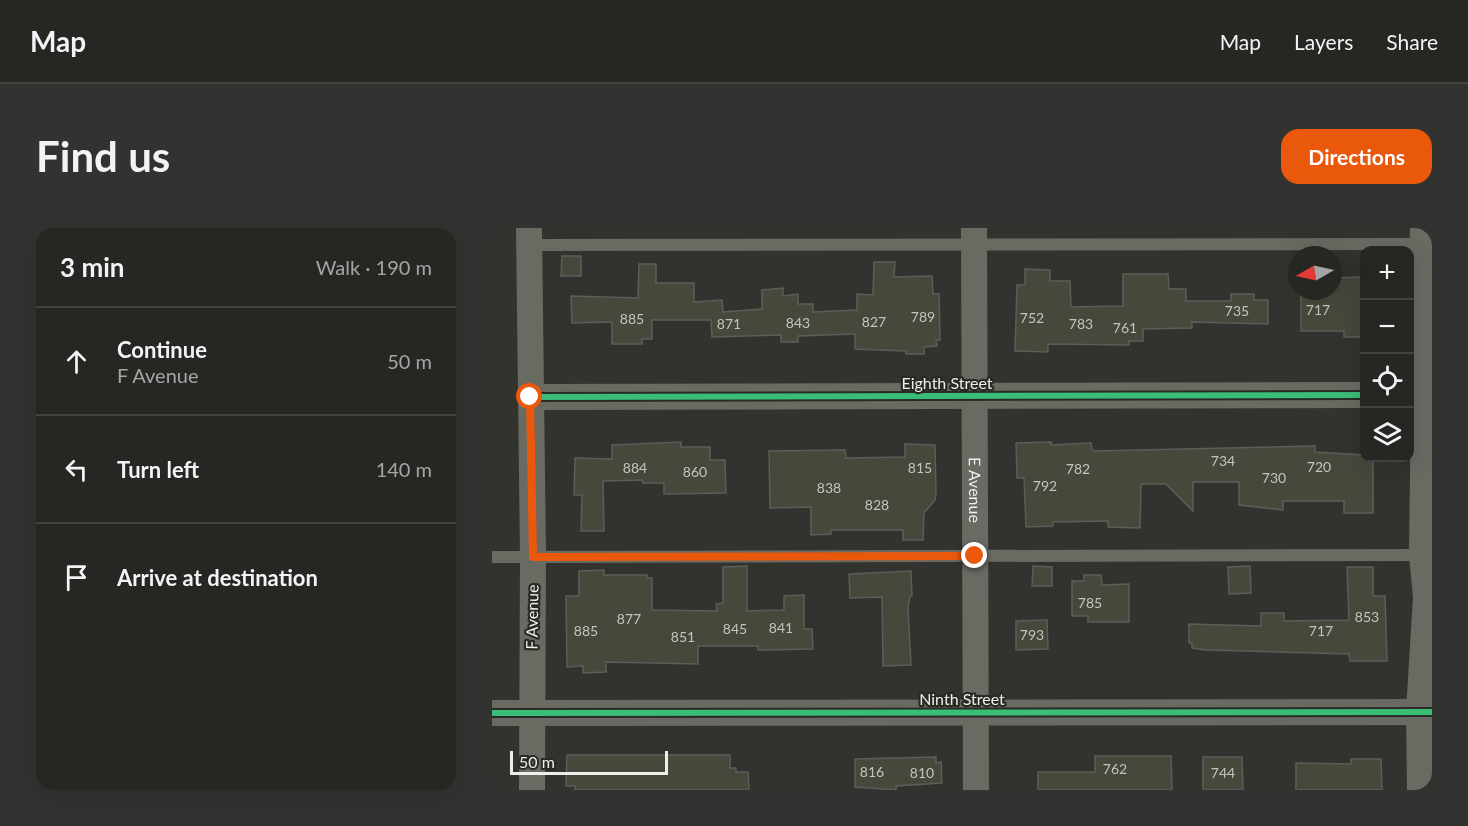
<!DOCTYPE html>
<html lang="en">
<head>
<meta charset="utf-8">
<style>
	:root { --surface:#262623; --page:#323230; --text:#f1f3f6; --muted:#a4a5a6; --line:#424341; --accent:#ea580c }
	body { margin:0; font-family:Lato,sans-serif; background:var(--page); color:var(--text) }
	.controls { position:absolute; right:18px; top:18px; display:grid; overflow:hidden; border-radius:12px; box-shadow:0 6px 24px #0002 }
	.controls button { width:54px; height:54px; display:grid; place-items:center; padding:0; border:0; border-bottom:2px solid var(--line); background:var(--surface); color:var(--text); font:30px sans-serif }
	.compass { position:absolute; left:796px; top:18px; width:54px; height:54px; border-radius:50%; background:var(--surface); box-shadow:0 6px 24px #0002; rotate:261deg }
	.scale { position:absolute; left:18px; bottom:15px; width:158px; box-sizing:border-box; padding-left:6px; border:3px solid #edede9; border-top:0; font-size:16px; line-height:21px; white-space:nowrap; color:#edede9; -webkit-text-stroke:4px #292a24; paint-order:stroke }
	.stop { position:absolute; width:18px; height:18px; margin:-14px; border:4px solid #ea580c; border-radius:50%; background:#fff }
	.stop.end { background:#ea580c; border-color:#fff; box-shadow:0 2px 6px #0008 }
	.list { margin:0; padding:0; list-style:none }
	h2 { display:flex; justify-content:space-between; align-items:center; height:78px; margin:0; padding:0 24px; font-size:26px }
	h2 small { font-size:20px; font-weight:400; color:var(--muted) }
	.list li { display:grid; grid-template-columns:39px 1fr auto; gap:18px; align-items:center; box-sizing:border-box; height:108px; padding:0 24px; border-top:2px solid var(--line) }
	.list b { display:block; font-size:22px; white-space:nowrap }
	.list p { margin:0; font-size:20px; white-space:nowrap; color:var(--muted) }
	.list em { font-size:20px; font-style:normal; color:var(--muted) }
	.icon { flex:none; width:33px; height:33px; fill:none; stroke:currentColor; stroke-width:2; stroke-linecap:round; stroke-linejoin:round }
	.map { position:relative; flex:none; width:940px; height:562px; overflow:hidden; border-radius:18px }
	header { display:flex; align-items:center; gap:36px; box-sizing:border-box; height:84px; padding:0 30px; background:var(--surface); border-bottom:2px solid var(--line) }
	header strong { font-size:28px }
	nav { display:flex; gap:33px; margin-inline-start:auto; font-size:21px }
	.intro { display:flex; align-items:center; justify-content:space-between; box-sizing:border-box; height:144px; padding:0 36px }
	h1 { margin:0; font-size:42px }
	.button { padding:15px 27px; border-radius:18px; background:var(--accent); color:#fff; font-size:21px; font-weight:700 }
	main { display:flex; gap:36px; padding:0 36px }
	aside { flex:1; background:var(--surface); border-radius:18px; box-shadow:0 6px 24px #0002 }
	.map>svg:first-child { display:block }
	.building { fill:#46483c; stroke:#5c5d59; stroke-width:1.5 }
	.lines { fill:none; stroke-linecap:round; stroke-linejoin:round }
	.service { stroke:#696b63; stroke-width:12 }
	.minor { stroke:#696b63; stroke-width:26 }
	.cycleway-casing { stroke:#292a24; stroke-width:10 }
	.cycleway { stroke:#3abd76; stroke-width:6 }
	.route { stroke:#ea580c; stroke-width:8 }
	.labels { text-anchor:middle; stroke-width:4.5; stroke-linejoin:round; paint-order:stroke }
	.number-label { font-size:14px; fill:#c3c4be }
	.street-label { font-size:16px; fill:#edede9; stroke:#292a24 }
</style>
</head>
<body>
<header>
<strong>Map</strong>
<nav><a>Map</a><a>Layers</a><a>Share</a></nav>
</header>
<div class="intro"><h1>Find us</h1><a class="button">Directions</a></div>
<main>
<aside>
<h2>3 min<small>Walk · 190 m</small></h2>
<ul class="list">
<li><svg class="icon" aria-label="ahead" viewBox="0 0 24 24"><path d="M12 20V5M6 11l6-6 6 6"/></svg><div><b>Continue</b><p>F Avenue</p></div><em>50 m</em></li>
<li><svg class="icon" aria-label="left" viewBox="0 0 24 24"><path d="M17 20v-9H6M10 6l-5 5 5 5"/></svg><div><b>Turn left</b></div><em>140 m</em></li>
<li><svg class="icon" aria-label="arrive" viewBox="0 0 24 24"><path d="M6 21V4h12l-3 4 3 4H6"/></svg><div><b>Arrive at destination</b></div></li>
</ul>
</aside>
<div class="map">
<svg width="940" height="562" viewBox="0 0 940 562">
	<rect width="100%" height="100%" fill="#32332f"/>
	<!-- building -->
	<g class="building">
		<path d="M70,28H89V48H69Z"/>
		<path d="M382,34H403L402,49L440,48L441,66H447L448,112H444L445,118L432,119V126H414V123L363,121V106L306,108V114H289V107L220,109L219,92H160V111H150V116H120V94L80,95L79,68L146,70L147,36H164V55H202V74L230,72L231,84L270,81V62L291,60V68L306,66V76H321V84L365,82V66L381,67Z"/>
		<path d="M533,41L558,42V53H578L579,79L631,78V46H676L677,61H694V73H739V66H762V72H776V96L700,94V100L651,101V113H637V117L556,116V124L523,123L525,57H533Z"/>
		<path d="M873,49V109H852V103H809V63H841V50Z"/>
		<path d="M189,214V219H218V232H233L234,265L172,266V255H151L150,252L111,253L112,303H89L90,267H82L83,230L120,231V217Z"/>
		<path d="M559,214V217L599,215L600,221L603,223L823,218V224L873,227V230H881V285H852V273H791V282L747,277V254H701V283L674,256H649L648,300L616,299V293L561,294V298L534,299L532,250H525L524,215Z"/>
		<path d="M413,216L443,217L444,266L443,272L432,285L431,312H411V302H339V306L319,307V279L278,280L277,223L353,222L354,230L413,229Z"/>
		<path d="M255,338V383L292,382V368L312,367V401H320L321,421L266,422V418H206V436L114,434V444L91,445V438L75,439L74,368H87V343L112,342V347H155V350H160V382L225,383L224,376L231,375V339Z"/>
		<path d="M541,338L560,339V358H540Z"/>
		<path d="M758,338L759,365L737,366L736,339Z"/>
		<path d="M855,339H881V368H893L895,433H858L857,426L714,422L700,420V415H697V396L769,398V385H792V393L857,392Z"/>
		<path d="M419,343L420,368H418L416,380L419,437L391,438L390,369L358,370L357,346Z"/>
		<path d="M592,347H609L610,357L637,356V394H596V388H580V353H592Z"/>
		<path d="M555,392L556,421L524,422V393Z"/>
		<path d="M75,527H238V540H244V544H256L257,562H83V558H74Z"/>
		<path d="M603,528H679L680,562H546V544H603Z"/>
		<path d="M444,529V535L449,534L450,555L404,558V562L363,559V531Z"/>
		<path d="M711,529H750L751,562H711Z"/>
		<path d="M859,531H889L890,562H804V535L859,536Z"/>
	</g>
	<g class="lines">
		<!-- service -->
		<g class="service">
			<path d="M37,17L933,16"/>
			<path d="M0,329L933,327"/>
		</g>
		<!-- minor -->
		<g class="minor">
			<path d="M37,0L41,329L40,562"/>
			<path id="s1" d="M482,0L484,562"/>
			<path d="M38,169L872,167"/>
			<path d="M0,485L940,484"/>
			<path d="M928,562L927,484L934,369L930,327L932,167L928,87L931,0"/>
		</g>
		<defs>
			<g id="cycleway">
				<path d="M38,169L872,167"/>
				<path d="M0,485L940,484"/>
			</g>
		</defs>
		<!-- cycleway casing -->
		<use href="#cycleway" class="cycleway-casing"/>
		<!-- cycleway -->
		<use href="#cycleway" class="cycleway"/>
	</g>
	<g class="lines">
		<!-- route -->
		<path class="route" d="M38,169L41,329L483,328"/>
	</g>
	<g class="labels">
		<!-- number labels -->
		<g class="number-label">
			<text x="826" y="87">717</text>
			<text x="745" y="88">735</text>
			<text x="431" y="94">789</text>
			<text x="540" y="95">752</text>
			<text x="140" y="96">885</text>
			<text x="382" y="99">827</text>
			<text x="306" y="100">843</text>
			<text x="237" y="101">871</text>
			<text x="589" y="101">783</text>
			<text x="633" y="105">761</text>
			<text x="731" y="238">734</text>
			<text x="827" y="244">720</text>
			<text x="143" y="245">884</text>
			<text x="428" y="245">815</text>
			<text x="586" y="246">782</text>
			<text x="203" y="249">860</text>
			<text x="782" y="255">730</text>
			<text x="553" y="263">792</text>
			<text x="337" y="265">838</text>
			<text x="385" y="282">828</text>
			<text x="598" y="380">785</text>
			<text x="875" y="394">853</text>
			<text x="137" y="396">877</text>
			<text x="289" y="405">841</text>
			<text x="243" y="406">845</text>
			<text x="94" y="408">885</text>
			<text x="829" y="408">717</text>
			<text x="540" y="412">793</text>
			<text x="191" y="414">851</text>
			<text x="623" y="546">762</text>
			<text x="380" y="549">816</text>
			<text x="430" y="550">810</text>
			<text x="731" y="550">744</text>
		</g>
		<!-- street labels -->
		<g class="street-label">
			<text x="455" y="161">Eighth Street</text>
			<text dy="6" stroke="none"><textPath href="#s1" startOffset="262">E Avenue</textPath></text>
			<text transform="translate(40 389) rotate(-89)" y="6">F Avenue</text>
			<text x="470" y="477">Ninth Street</text>
		</g>
	</g>
</svg>
<div class="controls">
<button>+</button>
<button>−</button>
<button><svg class="icon" aria-label="locate" viewBox="0 0 24 24"><circle cx="12" cy="12" r="6"/><path d="M12 2v4M12 18v4M2 12h4M18 12h4"/></svg></button>
<button><svg class="icon" aria-label="layers" viewBox="0 0 24 24"><path d="M12 4l9 5-9 5-9-5zM3 14l9 5 9-5"/></svg></button>
</div>
<svg class="compass" viewBox="-18 -18 36 36"><path d="M0-13l5 13h-10z" fill="#e53935"/><path d="M0 13l5-13h-10z" fill="#a4a5a6"/></svg>
<div class="scale">50 m</div>
<div class="stop" style="left:38px;top:169px"></div>
<div class="stop end" style="left:483px;top:328px"></div>
</div>
</main>
</body>
</html>
